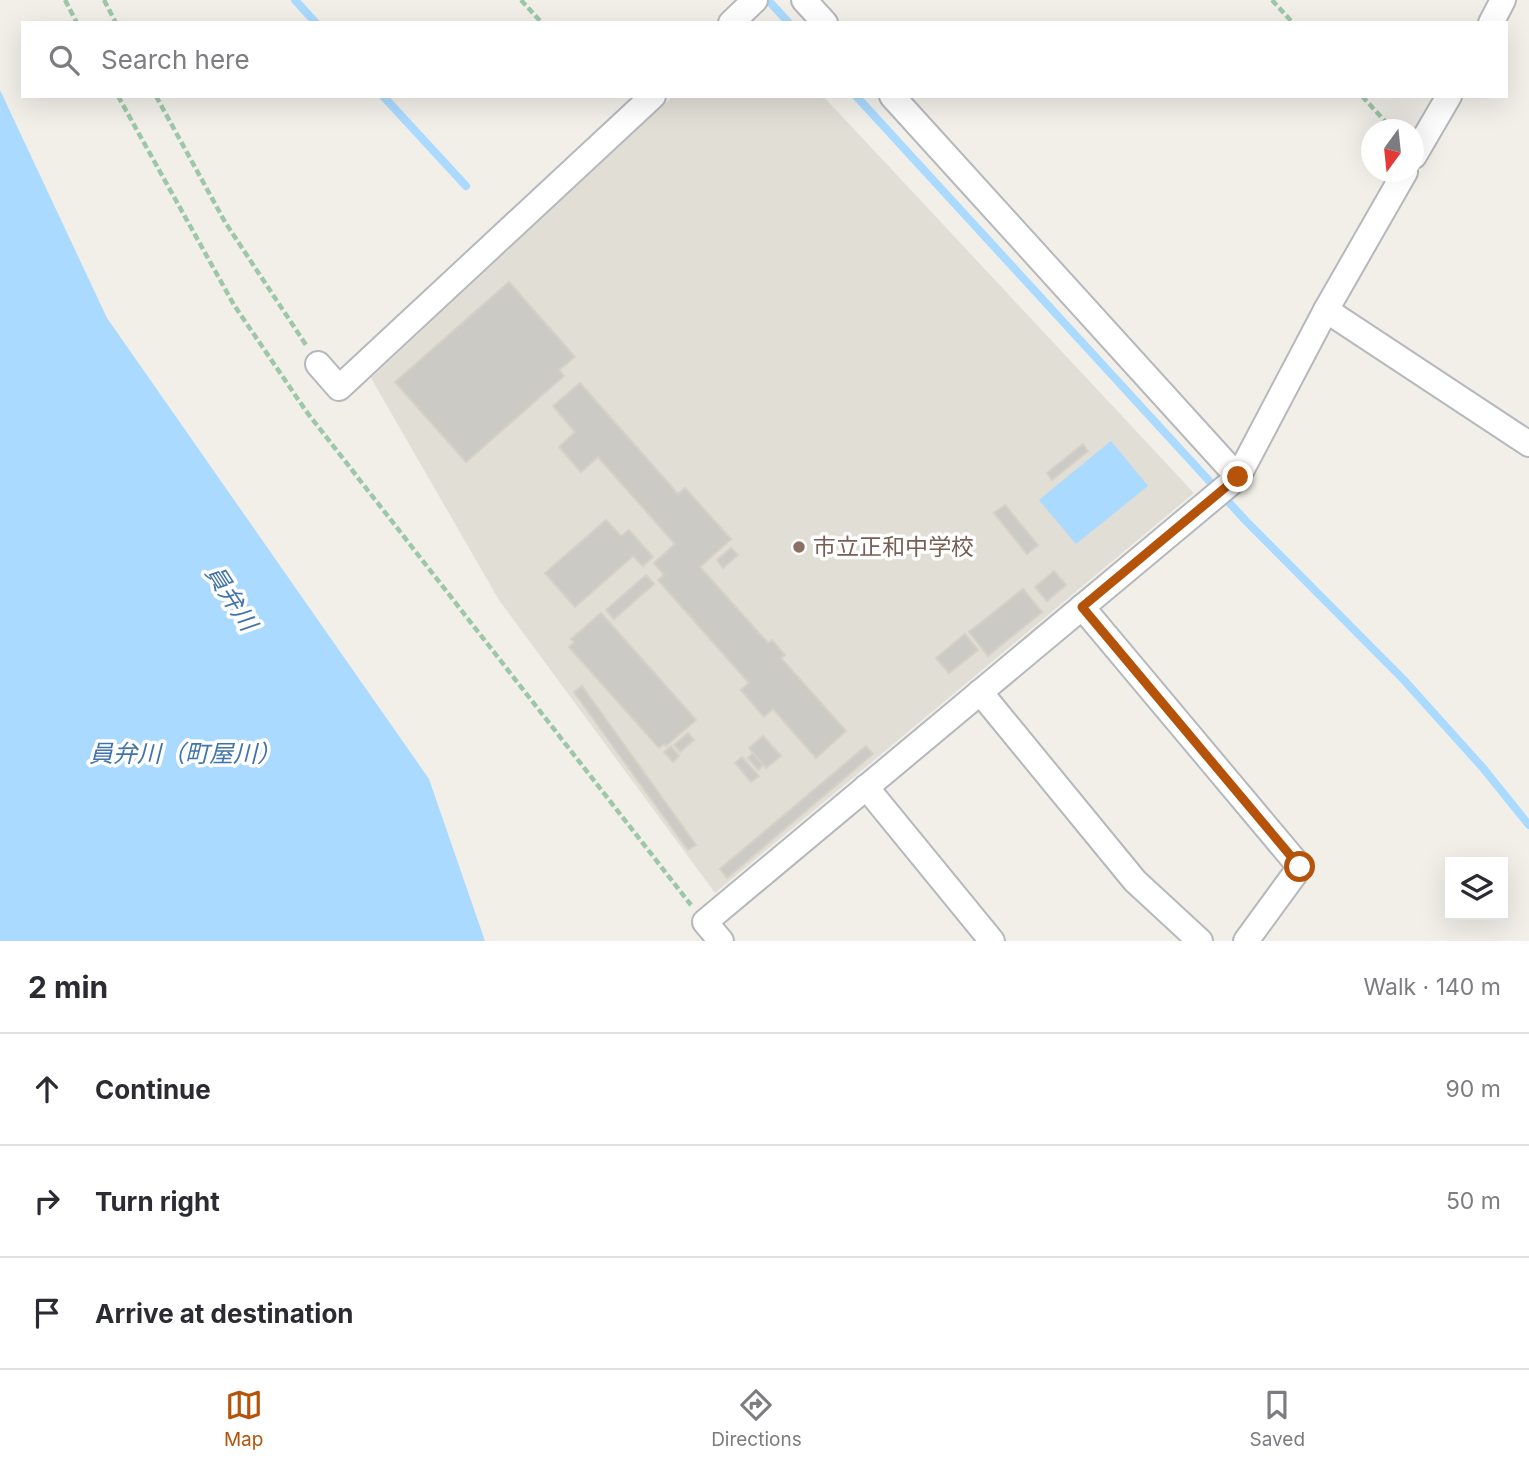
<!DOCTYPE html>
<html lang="en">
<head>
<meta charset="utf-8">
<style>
	:root { --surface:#fff; --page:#f7f7f7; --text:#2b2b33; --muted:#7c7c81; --line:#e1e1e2; --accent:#b45309 }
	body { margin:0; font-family:Inter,"Noto Sans JP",sans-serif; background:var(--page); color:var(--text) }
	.controls { position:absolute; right:21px; bottom:21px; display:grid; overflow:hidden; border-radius:0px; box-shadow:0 7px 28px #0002 }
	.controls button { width:63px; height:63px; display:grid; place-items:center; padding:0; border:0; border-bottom:2px solid var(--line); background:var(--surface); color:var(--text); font:35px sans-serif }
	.compass { position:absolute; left:1361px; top:119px; width:63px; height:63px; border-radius:50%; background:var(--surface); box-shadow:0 7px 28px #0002; rotate:195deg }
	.stop { position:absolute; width:21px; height:21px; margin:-16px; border:5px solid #b45309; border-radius:50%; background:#fff }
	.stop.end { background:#b45309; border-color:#fff; box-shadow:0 2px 7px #0008 }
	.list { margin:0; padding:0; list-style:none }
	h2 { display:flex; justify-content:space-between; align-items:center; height:91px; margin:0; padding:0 28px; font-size:30px }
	h2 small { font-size:23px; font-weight:400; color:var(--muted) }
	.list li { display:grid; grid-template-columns:46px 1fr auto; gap:21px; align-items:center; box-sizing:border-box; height:112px; padding:0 28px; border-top:2px solid var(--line) }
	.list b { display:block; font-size:26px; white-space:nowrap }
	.list em { font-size:23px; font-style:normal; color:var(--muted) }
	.icon { flex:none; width:38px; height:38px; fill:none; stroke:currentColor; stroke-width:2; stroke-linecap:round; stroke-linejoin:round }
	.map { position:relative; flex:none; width:1529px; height:941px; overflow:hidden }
	.search { position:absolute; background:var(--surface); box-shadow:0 7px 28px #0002; left:21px; right:21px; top:21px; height:77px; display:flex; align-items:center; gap:18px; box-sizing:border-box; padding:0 24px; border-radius:0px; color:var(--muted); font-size:26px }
	.sheet { height:427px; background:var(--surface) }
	nav { display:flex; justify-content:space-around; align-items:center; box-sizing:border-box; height:98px; border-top:2px solid var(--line); background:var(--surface); font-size:19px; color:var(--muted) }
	nav a { display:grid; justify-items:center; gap:4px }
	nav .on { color:var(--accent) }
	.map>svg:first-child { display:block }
	.education { fill:#e1ded6 }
	.water { fill:#aadaff }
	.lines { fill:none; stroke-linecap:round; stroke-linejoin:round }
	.stream { stroke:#aadaff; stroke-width:8 }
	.building { fill:#cccac5; stroke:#d6d1c6; stroke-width:2 }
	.minor-casing { stroke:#b5b8bc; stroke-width:28 }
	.path { stroke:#9cc7a9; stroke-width:4.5; stroke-dasharray:7 3.5; stroke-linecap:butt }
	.minor { stroke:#fff; stroke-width:24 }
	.route { stroke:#b45309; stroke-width:9 }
	.education-dot { fill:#8d6e63; stroke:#fff; stroke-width:2.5 }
	.labels { text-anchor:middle; stroke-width:7; stroke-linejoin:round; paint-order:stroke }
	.education-label { font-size:23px; fill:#785e54; stroke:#fff; text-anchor:start }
	.water-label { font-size:24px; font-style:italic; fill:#4174aa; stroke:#fff }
</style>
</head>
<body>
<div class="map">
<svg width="1529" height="941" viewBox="0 0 1529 941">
	<rect width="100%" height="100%" fill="#f1efe8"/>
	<!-- education -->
	<path class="education" d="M673,96H823L1194,493L715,893L499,600L371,378Z"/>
	<!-- water -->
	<g class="water">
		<path d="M0,90L107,318L429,779L485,941H0Z"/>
		<path d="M1111,441L1148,486L1076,544L1039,500Z"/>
	</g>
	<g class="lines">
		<!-- stream -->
		<g class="stream">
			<path d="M295,0L316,23"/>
			<path d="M768,0L789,23"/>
			<path d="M383,96L466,186"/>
			<path d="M856,96L1246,521L1403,679L1483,768L1529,825"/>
		</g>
	</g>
	<!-- building -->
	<g class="building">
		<path d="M509,282L575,357L559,370L564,376L466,462L395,382Z"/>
		<path d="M580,383L678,494L685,488L731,539L700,567L768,643L772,640L785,655L781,658L846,731L816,758L773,709L764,717L741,690L749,683L658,580L664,575L654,563L675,544L598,457L581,472L559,447L575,432L553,406Z"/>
		<path d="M1083,444L1088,451L1052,480L1047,473Z"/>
		<path d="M1005,505L1038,545L1027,554L994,513Z"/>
		<path d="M606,520L621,536L629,530L653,557L643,566L633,556L575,607L545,573Z"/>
		<path d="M731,548L738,555L723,568L717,560Z"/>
		<path d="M1054,571L1066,585L1047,601L1035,587Z"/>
		<path d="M646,575L654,584L614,619L606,610Z"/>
		<path d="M1023,589L1042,612L988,656L969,632Z"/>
		<path d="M601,613L696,720L666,746L664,744L659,748L569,647L574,642L571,639Z"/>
		<path d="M965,634L978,650L949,673L936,658Z"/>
		<path d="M582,686L696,845L688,850L574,692Z"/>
		<path d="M688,733L694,740L680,752L674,745Z"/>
		<path d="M763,736L781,756L766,768L749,748Z"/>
		<path d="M671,746L679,756L673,762L664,752Z"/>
		<path d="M866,746L873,754L727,878L720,869Z"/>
		<path d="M753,753L763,765L758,770L748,758Z"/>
		<path d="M742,757L759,776L751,782L735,763Z"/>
	</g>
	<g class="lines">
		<defs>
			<g id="minor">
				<path d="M804,0L825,23"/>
				<path d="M731,23L755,0"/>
				<path d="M1491,23L1503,0"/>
				<path d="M892,96L1238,477"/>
				<path d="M1414,156L1449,96"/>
				<path d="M1326,310L1529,444"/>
				<path d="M318,364L339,388L653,96"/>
				<path d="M1082,607L1300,867L1246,941"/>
				<path d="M980,692L1135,881L1200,941"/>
				<path d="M866,787L992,941"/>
				<path d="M721,941L705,922L1238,477L1326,310L1405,172"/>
			</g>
		</defs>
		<!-- minor casing -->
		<use href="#minor" class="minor-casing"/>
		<!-- path -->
		<g class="path">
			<path d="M65,0L77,23"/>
			<path d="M104,0L116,23"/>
			<path d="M521,0L542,23"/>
			<path d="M1272,0L1293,23"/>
			<path d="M118,96L234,305L306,411L691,905"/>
			<path d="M156,96L225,222L306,345"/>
			<path d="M1362,96L1393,130"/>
		</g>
		<!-- minor -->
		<use href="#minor" class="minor"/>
	</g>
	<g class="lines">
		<!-- route -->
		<path class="route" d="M1238,477L1082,607L1300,867"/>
	</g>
	<!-- markers -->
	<circle class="education-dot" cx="799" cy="547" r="7"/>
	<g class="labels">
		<!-- education labels -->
		<g class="education-label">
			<text x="813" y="555">市立正和中学校</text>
		</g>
		<!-- water labels -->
		<g class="water-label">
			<text transform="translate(231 598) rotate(57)" y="8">員弁川</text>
			<text x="185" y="762">員弁川（町屋川）</text>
		</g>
	</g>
</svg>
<div class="controls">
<button><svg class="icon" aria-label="layers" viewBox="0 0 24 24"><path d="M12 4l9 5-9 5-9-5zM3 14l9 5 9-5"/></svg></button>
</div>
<svg class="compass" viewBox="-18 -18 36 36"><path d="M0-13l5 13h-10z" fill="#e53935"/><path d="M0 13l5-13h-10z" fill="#7c7c81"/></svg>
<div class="stop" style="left:1300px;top:867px"></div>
<div class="stop end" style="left:1238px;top:477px"></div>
<div class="search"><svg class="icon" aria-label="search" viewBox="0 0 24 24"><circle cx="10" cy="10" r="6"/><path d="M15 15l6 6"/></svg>Search here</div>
</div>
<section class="sheet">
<h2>2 min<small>Walk · 140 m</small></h2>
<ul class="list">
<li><svg class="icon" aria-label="ahead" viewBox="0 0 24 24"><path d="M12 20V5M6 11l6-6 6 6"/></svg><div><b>Continue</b></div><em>90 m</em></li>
<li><svg class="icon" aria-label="right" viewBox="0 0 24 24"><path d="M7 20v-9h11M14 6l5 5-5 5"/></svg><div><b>Turn right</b></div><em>50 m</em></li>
<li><svg class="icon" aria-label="arrive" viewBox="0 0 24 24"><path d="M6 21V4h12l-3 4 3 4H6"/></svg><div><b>Arrive at destination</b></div></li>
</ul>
</section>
<nav>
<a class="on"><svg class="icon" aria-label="map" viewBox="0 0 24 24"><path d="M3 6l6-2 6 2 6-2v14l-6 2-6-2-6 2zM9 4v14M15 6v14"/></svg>Map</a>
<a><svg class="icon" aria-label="directions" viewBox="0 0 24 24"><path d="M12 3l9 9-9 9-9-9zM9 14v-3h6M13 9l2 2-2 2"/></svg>Directions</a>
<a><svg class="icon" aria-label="saved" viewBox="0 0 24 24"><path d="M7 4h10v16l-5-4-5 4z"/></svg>Saved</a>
</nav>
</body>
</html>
